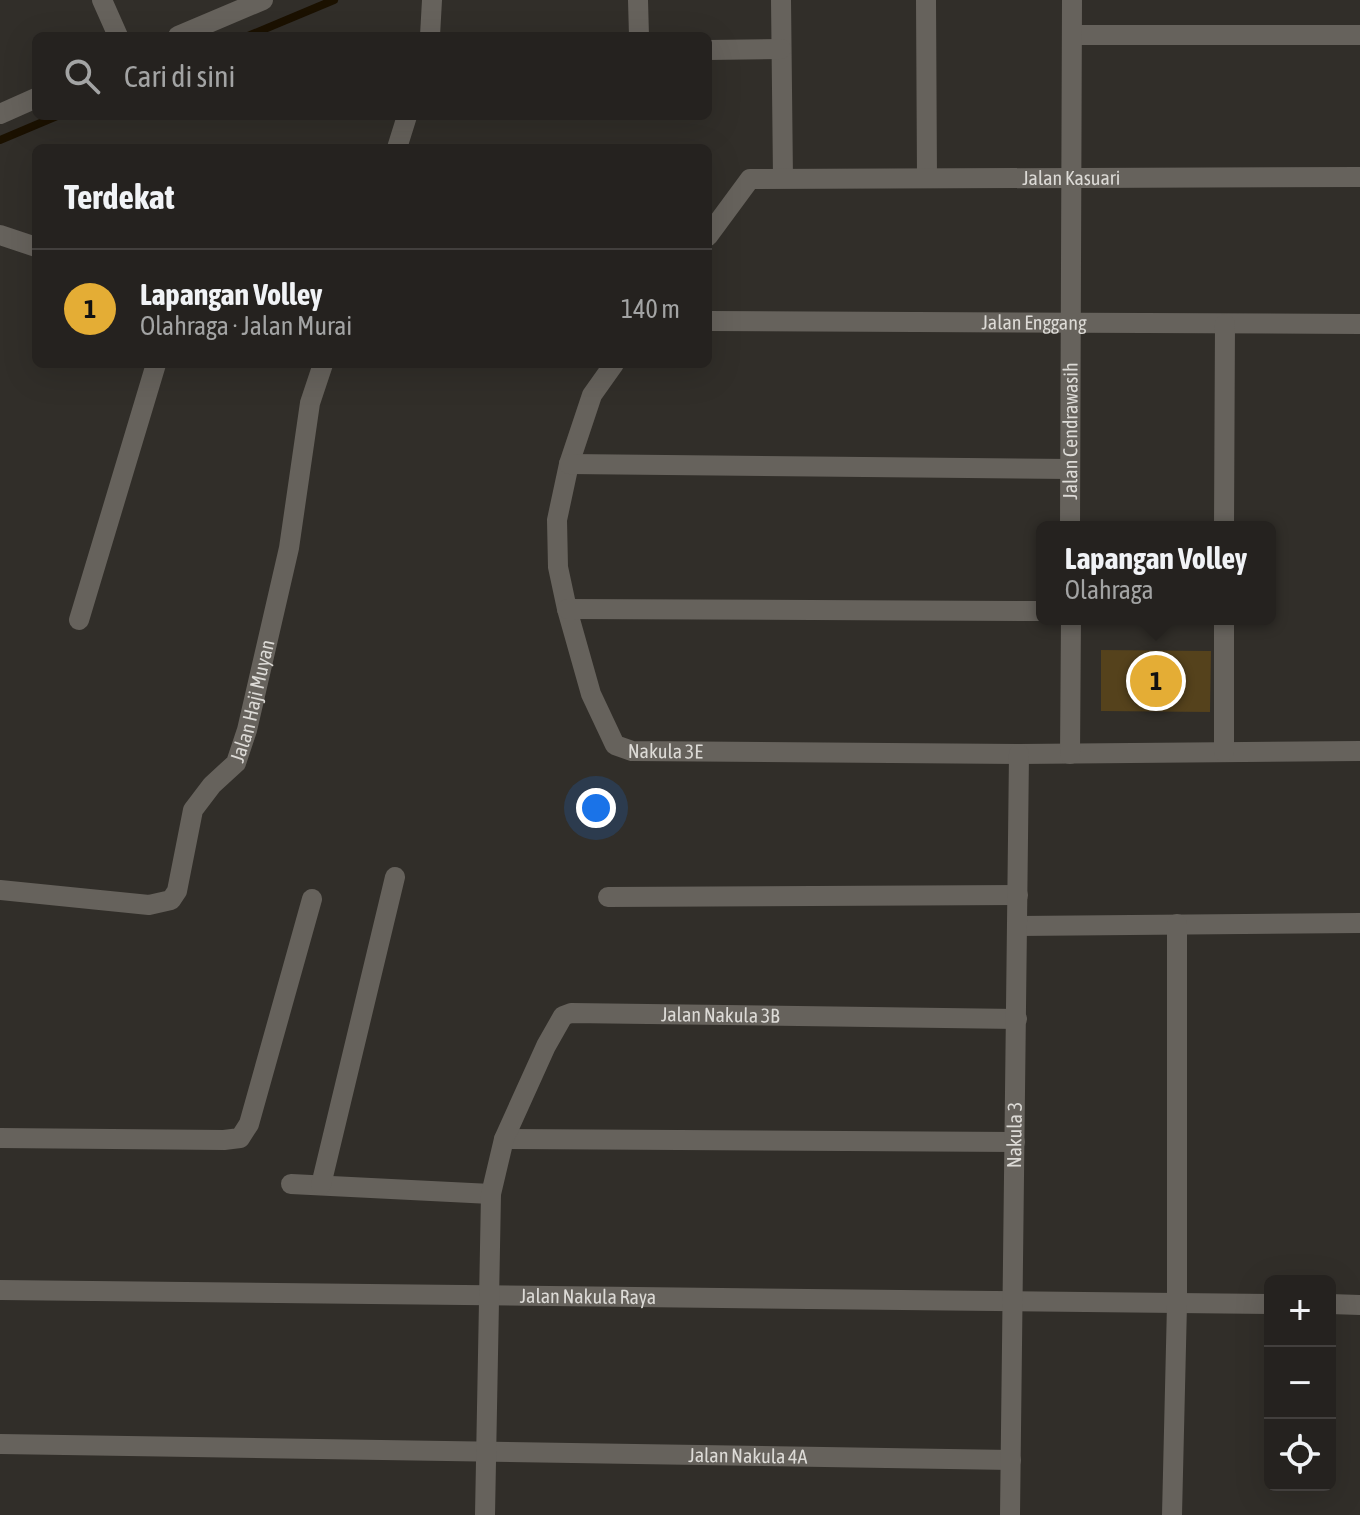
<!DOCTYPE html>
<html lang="id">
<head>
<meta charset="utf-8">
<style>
	:root { --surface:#25221f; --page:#312f2c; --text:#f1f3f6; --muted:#a3a4a4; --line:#423f3d; --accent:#e4ad35 }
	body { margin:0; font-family:"Asap Condensed",sans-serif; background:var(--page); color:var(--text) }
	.controls { position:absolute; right:24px; bottom:24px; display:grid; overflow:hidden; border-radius:12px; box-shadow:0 8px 32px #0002 }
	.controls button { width:72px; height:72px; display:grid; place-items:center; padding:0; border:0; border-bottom:2px solid var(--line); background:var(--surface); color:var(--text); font:40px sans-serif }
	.you { position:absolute; left:596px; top:808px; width:28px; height:28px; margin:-20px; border:6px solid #fff; border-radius:50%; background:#1a73e8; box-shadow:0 0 0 12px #1a73e833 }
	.badge { display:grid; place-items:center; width:52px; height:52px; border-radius:50%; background:var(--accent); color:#111; font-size:26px; font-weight:700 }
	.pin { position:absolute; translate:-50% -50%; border:4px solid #fff; box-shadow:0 2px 8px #0006 }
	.popup { position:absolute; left:1036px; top:521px; width:240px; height:104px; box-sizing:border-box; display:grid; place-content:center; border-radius:12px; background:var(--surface); filter:drop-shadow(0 2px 6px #0005); font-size:26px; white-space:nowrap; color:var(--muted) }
	.popup b { font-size:30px; color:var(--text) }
	.popup::after { content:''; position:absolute; left:50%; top:100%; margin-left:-16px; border:16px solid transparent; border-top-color:var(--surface) }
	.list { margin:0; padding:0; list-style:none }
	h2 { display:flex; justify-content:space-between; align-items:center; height:104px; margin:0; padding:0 32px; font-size:34px }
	h2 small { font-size:26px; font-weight:400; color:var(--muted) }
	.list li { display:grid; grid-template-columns:52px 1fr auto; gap:24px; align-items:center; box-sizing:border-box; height:120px; padding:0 32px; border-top:2px solid var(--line) }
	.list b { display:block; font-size:30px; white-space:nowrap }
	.list p { margin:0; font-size:26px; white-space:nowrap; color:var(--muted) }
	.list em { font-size:26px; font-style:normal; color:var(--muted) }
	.icon { flex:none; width:44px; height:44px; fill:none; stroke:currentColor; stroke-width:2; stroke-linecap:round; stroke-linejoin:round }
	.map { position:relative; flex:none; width:1360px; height:1515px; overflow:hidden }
	.search { position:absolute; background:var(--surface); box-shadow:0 8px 32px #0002; left:32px; top:32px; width:680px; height:88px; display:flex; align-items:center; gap:20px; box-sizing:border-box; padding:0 28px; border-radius:12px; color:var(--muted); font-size:30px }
	.panel { position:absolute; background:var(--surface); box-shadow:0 8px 32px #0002; left:32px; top:144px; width:680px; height:224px; border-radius:12px }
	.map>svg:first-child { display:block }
	.green { fill:#55421c }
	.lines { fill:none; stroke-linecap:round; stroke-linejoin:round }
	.stream { stroke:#1b1100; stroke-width:8 }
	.minor { stroke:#66625c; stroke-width:20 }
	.labels { text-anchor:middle; stroke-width:7; stroke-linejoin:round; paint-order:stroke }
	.street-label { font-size:20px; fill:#dcdad6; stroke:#312e29 }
</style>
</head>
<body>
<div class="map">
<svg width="1360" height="1515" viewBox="0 0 1360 1515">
	<rect width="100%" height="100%" fill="#312e29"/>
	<!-- green -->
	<path class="green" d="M1101,650L1211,651L1210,712L1101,711Z"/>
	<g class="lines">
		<!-- stream -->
		<g class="stream">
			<path d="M248,36L334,0"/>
			<path d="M0,140L57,116"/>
		</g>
		<!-- minor -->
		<g class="minor">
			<path d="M102,0L118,36"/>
			<path d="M638,0L639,36"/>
			<path d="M781,0L783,178"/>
			<path d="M926,0L927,178"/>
			<path d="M1073,35H1360"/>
			<path d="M178,36L263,0"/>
			<path d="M430,36L432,0"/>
			<path d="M708,50L781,49"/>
			<path d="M0,114L36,98"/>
			<path d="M397,148L407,116"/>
			<path d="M0,235L36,247"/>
			<path id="s1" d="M708,236L750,179L1360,177"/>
			<path id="s2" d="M708,321L1360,324"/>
			<path id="s3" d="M614,364L592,395L569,464L557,520L558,567L567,609L591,694L615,745L632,751L1019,754L1360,751"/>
			<path d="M569,464L1070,469"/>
			<path id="s4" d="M1070,527L1072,0"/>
			<path d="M1224,527L1225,324"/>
			<path d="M567,609L1042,611"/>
			<path d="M79,620L156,364"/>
			<path d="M1224,752V619"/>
			<path d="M1070,754L1071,619"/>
			<path id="s5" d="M0,890L149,905L171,900L177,891L193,810L212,785L236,763L247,730L289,548L310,403L323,364"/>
			<path d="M608,897L1018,895"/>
			<path d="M1018,926L1360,923"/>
			<path d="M0,1138L224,1140L240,1138L249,1124L312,899"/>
			<path d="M504,1139L1015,1142"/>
			<path d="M291,1184L491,1194"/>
			<path d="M321,1185L395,877"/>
			<path id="s6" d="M0,1290L1270,1304"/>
			<path d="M1330,1304L1360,1305"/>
			<path id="s7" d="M0,1444L1011,1460"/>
			<path id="s8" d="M485,1515L491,1194L504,1139L546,1046L563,1016L571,1013L1017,1019"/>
			<path id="s9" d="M1010,1515L1019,754"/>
			<path d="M1172,1515L1177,1304V924"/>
		</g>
	</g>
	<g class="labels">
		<!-- street labels -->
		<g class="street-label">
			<text dy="7" stroke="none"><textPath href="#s1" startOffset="392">Jalan Kasuari</textPath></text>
			<text dy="7" stroke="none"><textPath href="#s2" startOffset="326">Jalan Enggang</textPath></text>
			<text dy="7" stroke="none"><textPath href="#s4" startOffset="96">Jalan Cendrawasih</textPath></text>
			<text dy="7" stroke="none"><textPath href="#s5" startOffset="394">Jalan Haji Muyan</textPath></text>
			<text dy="7" stroke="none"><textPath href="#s3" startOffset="454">Nakula 3E</textPath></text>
			<text dy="7" stroke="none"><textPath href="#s8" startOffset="672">Jalan Nakula 3B</textPath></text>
			<text dy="7" stroke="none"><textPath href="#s9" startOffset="380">Nakula 3</textPath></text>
			<text dy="7" stroke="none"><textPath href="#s6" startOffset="588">Jalan Nakula Raya</textPath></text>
			<text dy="7" stroke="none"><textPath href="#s7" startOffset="748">Jalan Nakula 4A</textPath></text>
		</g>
	</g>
</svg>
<div class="controls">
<button>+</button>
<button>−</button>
<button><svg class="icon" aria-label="locate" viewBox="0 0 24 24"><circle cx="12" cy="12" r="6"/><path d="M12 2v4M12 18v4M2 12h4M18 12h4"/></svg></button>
</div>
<div class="you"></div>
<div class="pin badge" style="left:1156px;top:681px">1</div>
<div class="popup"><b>Lapangan Volley</b>Olahraga</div>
<div class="search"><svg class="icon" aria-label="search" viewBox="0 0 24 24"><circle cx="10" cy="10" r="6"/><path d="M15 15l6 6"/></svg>Cari di sini</div>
<section class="panel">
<h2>Terdekat<small></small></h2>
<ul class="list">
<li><span class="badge">1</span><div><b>Lapangan Volley</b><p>Olahraga · Jalan Murai</p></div><em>140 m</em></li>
</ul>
</section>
</div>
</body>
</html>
